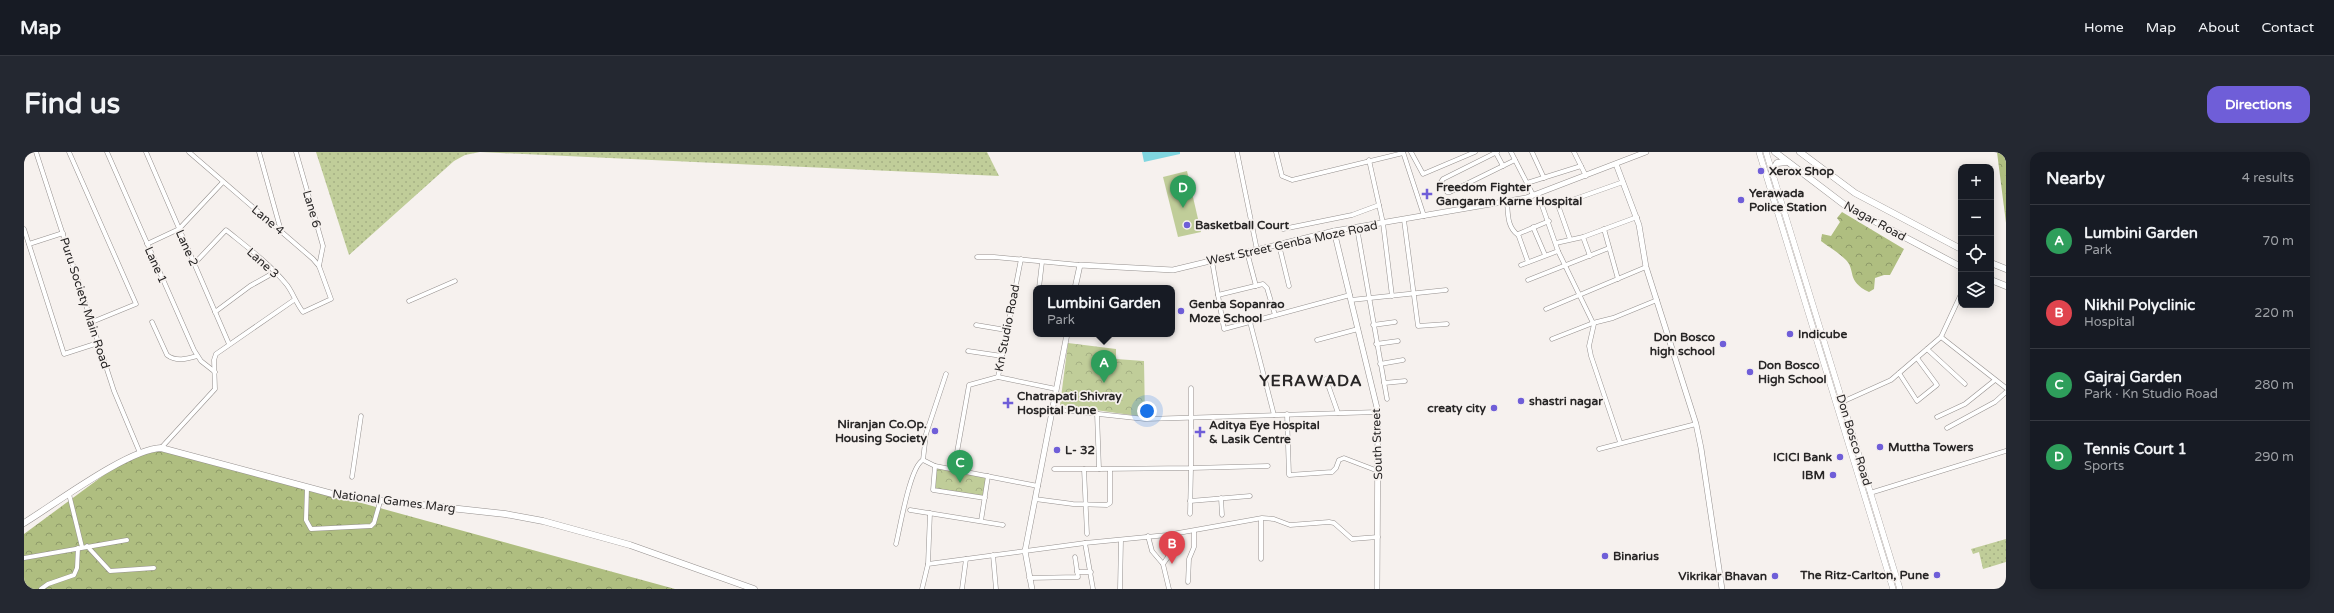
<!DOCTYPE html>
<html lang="en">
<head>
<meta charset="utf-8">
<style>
	:root { --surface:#171b24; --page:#242831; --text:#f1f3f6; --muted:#9ea1a6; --line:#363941; --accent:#6f5ed8 }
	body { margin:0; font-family:"Varela Round",sans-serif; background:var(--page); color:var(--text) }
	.controls { position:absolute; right:12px; top:12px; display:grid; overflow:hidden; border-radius:8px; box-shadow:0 2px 10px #0003 }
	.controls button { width:36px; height:36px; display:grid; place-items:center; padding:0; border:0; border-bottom:1px solid var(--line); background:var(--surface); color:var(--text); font:20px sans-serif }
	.you { position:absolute; left:1123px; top:259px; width:14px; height:14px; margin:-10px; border:3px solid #fff; border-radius:50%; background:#1a73e8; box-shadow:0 0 0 6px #1a73e833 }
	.badge { display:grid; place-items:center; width:26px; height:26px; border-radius:50%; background:var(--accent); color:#fff; font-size:13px; font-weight:700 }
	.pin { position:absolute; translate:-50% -33px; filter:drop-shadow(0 1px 2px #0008) }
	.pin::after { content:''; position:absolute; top:21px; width:14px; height:12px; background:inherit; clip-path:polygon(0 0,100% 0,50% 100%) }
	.popup { position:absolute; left:1009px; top:133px; width:142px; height:52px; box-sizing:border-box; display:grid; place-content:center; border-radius:8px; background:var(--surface); filter:drop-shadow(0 1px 3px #0005); font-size:13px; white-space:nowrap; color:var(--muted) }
	.popup b { font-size:15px; color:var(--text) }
	.popup::after { content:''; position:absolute; left:50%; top:100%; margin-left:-8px; border:8px solid transparent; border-top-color:var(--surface) }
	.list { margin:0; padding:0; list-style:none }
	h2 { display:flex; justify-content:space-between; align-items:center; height:52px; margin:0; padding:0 16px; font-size:17px }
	h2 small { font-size:13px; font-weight:400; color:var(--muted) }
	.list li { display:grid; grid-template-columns:26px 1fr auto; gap:12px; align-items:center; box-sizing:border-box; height:72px; padding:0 16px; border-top:1px solid var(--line) }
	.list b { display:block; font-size:15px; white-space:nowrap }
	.list p { margin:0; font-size:13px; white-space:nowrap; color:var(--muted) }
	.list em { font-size:13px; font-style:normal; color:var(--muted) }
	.icon { flex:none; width:22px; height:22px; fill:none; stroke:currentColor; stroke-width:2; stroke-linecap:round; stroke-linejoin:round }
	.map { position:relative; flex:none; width:1982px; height:437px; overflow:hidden; border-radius:12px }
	header { display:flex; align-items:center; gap:24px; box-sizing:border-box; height:56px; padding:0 20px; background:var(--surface); border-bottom:1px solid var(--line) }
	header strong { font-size:19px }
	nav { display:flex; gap:22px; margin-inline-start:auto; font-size:14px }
	.intro { display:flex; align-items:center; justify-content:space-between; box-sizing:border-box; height:96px; padding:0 24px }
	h1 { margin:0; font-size:28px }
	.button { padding:10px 18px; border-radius:12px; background:var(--accent); color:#fff; font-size:14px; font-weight:700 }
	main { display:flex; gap:24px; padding:0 24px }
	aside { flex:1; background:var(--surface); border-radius:12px; box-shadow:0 2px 10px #0003 }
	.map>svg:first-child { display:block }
	.grass { fill:url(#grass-dots) }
	.forest { fill:url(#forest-crowns) }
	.park { fill:url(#park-crowns) }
	.garden { fill:#c0cd99 }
	.water { fill:#80d6e0 }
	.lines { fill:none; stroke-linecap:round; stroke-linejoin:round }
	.minor-casing { stroke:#95908e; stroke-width:5 }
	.tertiary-casing { stroke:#95908e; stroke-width:6 }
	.secondary-casing { stroke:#95908e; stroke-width:6 }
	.primary-casing { stroke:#95908e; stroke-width:7 }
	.trunk-casing { stroke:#95908e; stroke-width:7 }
	.minor { stroke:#fff; stroke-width:4 }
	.tertiary { stroke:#fff; stroke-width:5 }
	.secondary { stroke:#fff; stroke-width:5.5 }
	.primary { stroke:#fff; stroke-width:6 }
	.trunk { stroke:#fff; stroke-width:6 }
	.poi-dot { fill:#6f5ed8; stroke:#f6f1ee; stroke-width:1.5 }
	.labels { text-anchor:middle; stroke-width:3.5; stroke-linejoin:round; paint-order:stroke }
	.poi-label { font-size:12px; font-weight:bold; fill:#282626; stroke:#f6f1ee; text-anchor:start }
	.street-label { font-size:12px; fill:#282626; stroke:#f6f1ee }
	.district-label { font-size:16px; font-weight:bold; letter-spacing:1px; fill:#282626; stroke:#f6f1ee }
</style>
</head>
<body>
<header>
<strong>Map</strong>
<nav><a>Home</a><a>Map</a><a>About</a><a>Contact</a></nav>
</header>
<div class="intro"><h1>Find us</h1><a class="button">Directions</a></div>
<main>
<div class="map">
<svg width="1982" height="437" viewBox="0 0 1982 437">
	<defs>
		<pattern id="grass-dots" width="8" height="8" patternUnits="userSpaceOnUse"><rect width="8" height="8" fill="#c0cd99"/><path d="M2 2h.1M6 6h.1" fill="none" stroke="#a5b084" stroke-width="1.8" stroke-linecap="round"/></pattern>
		<pattern id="forest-crowns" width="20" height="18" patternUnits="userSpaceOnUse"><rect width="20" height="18" fill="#afbe80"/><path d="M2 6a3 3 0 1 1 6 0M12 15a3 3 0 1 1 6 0" fill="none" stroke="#8e9a69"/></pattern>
		<pattern id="park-crowns" width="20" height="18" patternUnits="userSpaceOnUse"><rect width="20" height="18" fill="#c0cd99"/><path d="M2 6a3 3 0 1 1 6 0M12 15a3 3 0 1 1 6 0" fill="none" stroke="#a5b084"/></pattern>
	</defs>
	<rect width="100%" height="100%" fill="#f6f1ee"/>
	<!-- grass -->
	<g class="grass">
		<path d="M292,0H963L975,24L456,0L441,3L430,9L325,103Z"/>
		<path d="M1982,387V410L1959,417L1955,400L1949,402L1947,397Z"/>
	</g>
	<!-- forest -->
	<g class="forest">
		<path d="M1973,0H1982V71Z"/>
		<path d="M1818,60L1880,97L1866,123H1860L1851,126L1850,137L1845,140C1822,129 1832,118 1822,108C1815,101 1805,95 1797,89L1798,82L1807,84L1816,70L1813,66Z"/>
		<path d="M137,296L651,437H0V382L103,306Z"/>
	</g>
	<!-- park -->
	<g class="park">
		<path d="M1044,191L1092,197V207L1120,209L1121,265L1036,253Z"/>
		<path d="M911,314L964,324L961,346L909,338Z"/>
	</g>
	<!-- garden -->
	<path class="garden" d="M1163,19L1177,80L1154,85L1139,25Z"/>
	<!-- water -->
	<path class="water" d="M1118,0H1156V2L1120,10Z"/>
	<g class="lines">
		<defs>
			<g id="minor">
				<path d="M12,0L90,239L116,301"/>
				<path d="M45,0L112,152L68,170"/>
				<path d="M83,0L170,198L177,209L191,220"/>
				<path d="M122,0L205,192"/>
				<path d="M165,0L289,107L295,114L307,147L279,160C272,151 269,141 263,133C246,112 223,95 202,78L170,112"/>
				<path d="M235,0L257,79"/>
				<path d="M272,0L299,94L295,114"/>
				<path d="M1213,0L1233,98"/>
				<path d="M1252,0L1258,24L1268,28L1379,1"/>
				<path d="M1379,0L1400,64"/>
				<path d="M1387,0L1399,22L1451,0"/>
				<path d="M1473,0L1419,27L1417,30L1423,40H1426L1491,8"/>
				<path d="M1487,0L1509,43"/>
				<path d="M1508,0L1520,26"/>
				<path d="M1550,0L1562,24"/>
				<path d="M1472,1L1479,14"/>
				<path d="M1345,8L1359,71L1368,144"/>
				<path d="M1503,31L1557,14"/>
				<path d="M1514,42L1534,99L1569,171L1589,166L1633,148"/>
				<path d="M1483,49C1484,62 1483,75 1494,83"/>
				<path d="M1380,68L1394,174L1423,172"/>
				<path d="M1509,75L1521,103"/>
				<path d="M1333,76L1363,247"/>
				<path d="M0,77L40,202L74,191"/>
				<path d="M1259,77L1328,63L1355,53"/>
				<path d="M1580,77L1594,127"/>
				<path d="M1559,85L1566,104"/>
				<path d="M1546,87L1534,53L1599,30"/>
				<path d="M1532,91L1559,85L1613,65"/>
				<path d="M5,92L39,81"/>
				<path d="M123,92L155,77L199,30"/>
				<path d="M1255,93L1265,134"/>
				<path d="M1223,100L1232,134"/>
				<path d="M953,105H970L1056,113"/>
				<path d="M1188,109L1200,177L1326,143"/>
				<path d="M1504,110L1494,82L1525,69"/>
				<path d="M1497,113L1534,99"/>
				<path d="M1504,128L1585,96"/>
				<path d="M1015,136L1018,110"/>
				<path d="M1194,143L1239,132L1243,136L1251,163"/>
				<path d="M1327,148L1422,138"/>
				<path d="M385,149L431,129"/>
				<path d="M1522,157L1622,115"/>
				<path d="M191,160L226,134L251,120"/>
				<path d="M128,170L143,203C152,210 163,207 173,204"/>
				<path d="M1226,170L1250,263"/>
				<path d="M1570,172L1565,194L1567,204L1596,290"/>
				<path d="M952,173L982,178"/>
				<path d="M1349,173L1371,170"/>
				<path d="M1917,185L1982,236"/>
				<path d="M1528,187L1569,171"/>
				<path d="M1293,188L1334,177"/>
				<path d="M1352,192L1374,189"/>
				<path d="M1903,197L1941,232"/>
				<path d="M944,199L978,204"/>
				<path d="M1356,212L1379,208"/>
				<path d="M1875,221L1893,249L1913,233L1893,206"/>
				<path d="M974,225L997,107"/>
				<path d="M974,225L1032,237"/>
				<path d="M1302,227L1314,261"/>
				<path d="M1360,231L1381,229"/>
				<path d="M1818,250L1867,228L1917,185L1937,142"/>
				<path d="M1028,257L1121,267L1354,260"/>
				<path d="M1073,261L1075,317L1167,316V236"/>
				<path d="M1263,262L1265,323L1308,320L1312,316L1315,308L1320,306L1354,319"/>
				<path d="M1913,265L1941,252L1971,228"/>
				<path d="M1923,276L1971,250L1982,240"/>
				<path d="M137,296L191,237L190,208L192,202L270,148"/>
				<path d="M1575,297L1672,272"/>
				<path d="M899,308L911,314L1014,334"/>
				<path d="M911,314L909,338L961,346"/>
				<path d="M930,317L945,233L974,225"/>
				<path d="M1030,317H1075"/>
				<path d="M1060,317L1063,382"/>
				<path d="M328,325L337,264"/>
				<path d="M283,336L282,368L287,377L347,374L350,371L356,350"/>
				<path d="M1846,341L1982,299"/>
				<path d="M45,342L58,395"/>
				<path d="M1197,346L1198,363"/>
				<path d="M1011,347L1049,352L1083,353L1086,351V318"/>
				<path d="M1166,349L1226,344"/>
				<path d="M886,358L979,373"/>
				<path d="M1166,362L1167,316L1244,314"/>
				<path d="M1237,367V407"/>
				<path d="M957,369L964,324"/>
				<path d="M1124,384L1128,399L1139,412L1145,437"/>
				<path d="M1061,391L1069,437"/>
				<path d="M872,392C876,376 886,314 899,308L902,282L922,222"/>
				<path d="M63,394L86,419L130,416"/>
				<path d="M969,403L972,437"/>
				<path d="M0,406L103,388"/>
				<path d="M904,412L906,361"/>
				<path d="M1139,412L1144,405L1143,383"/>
				<path d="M1053,420H1067"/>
				<path d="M1005,426L1054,425L1051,405"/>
				<path d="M1164,430L1165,407L1170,395V379"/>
				<path d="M17,437L24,432L50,423L53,416L54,396"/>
				<path d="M898,437L904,412L1061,391L1143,383L1238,366L1250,367L1266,373L1305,370L1310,371L1328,387L1354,385"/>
				<path d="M938,437L942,407"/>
				<path d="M1096,437L1097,388"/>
			</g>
			<g id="tertiary">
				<path d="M1592,12L1615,73L1622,115L1672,272L1677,296L1698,437"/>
				<path d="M1310,79L1354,260L1353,437"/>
				<path d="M1051,136L1056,113L1149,118L1310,79L1502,46L1622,0"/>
				<path d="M1008,437L1001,399L1043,182"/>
			</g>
			<g id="secondary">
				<path d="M1735,0L1869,437"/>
				<path d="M1742,0L1876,437"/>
			</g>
			<path id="primary" d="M0,371C31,352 104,297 137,296L316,344L481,362L519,369L606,393L730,437"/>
			<g id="trunk">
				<path d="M1751,0L1822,54L1937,115"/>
				<path d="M1776,0L1831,41L1937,97"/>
				<path d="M1748,20L1753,11L1762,10"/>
				<path d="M1967,111L1982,117"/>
				<path d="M1967,128L1982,134"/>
			</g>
		</defs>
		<!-- minor casing -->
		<use href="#minor" class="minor-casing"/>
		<!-- tertiary casing -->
		<use href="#tertiary" class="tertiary-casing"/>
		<!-- secondary casing -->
		<use href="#secondary" class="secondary-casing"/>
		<!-- primary casing -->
		<use href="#primary" class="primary-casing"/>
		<!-- trunk casing -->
		<use href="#trunk" class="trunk-casing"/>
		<!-- minor -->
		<use href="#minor" class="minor"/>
		<!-- tertiary -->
		<use href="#tertiary" class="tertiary"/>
		<!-- secondary -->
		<use href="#secondary" class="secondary"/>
		<!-- primary -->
		<use href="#primary" class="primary"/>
		<!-- trunk -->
		<use href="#trunk" class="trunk"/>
	</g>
	<!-- markers -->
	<g class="poi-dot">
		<circle cx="1737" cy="19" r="4"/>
		<path d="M1401 36h4v4h4v4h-4v4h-4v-4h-4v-4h4z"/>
		<circle cx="1717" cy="48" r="4"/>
		<circle cx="1163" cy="73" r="4"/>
		<circle cx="1157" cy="159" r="4"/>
		<circle cx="1766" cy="182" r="4"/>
		<circle cx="1699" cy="192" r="4"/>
		<circle cx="1726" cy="220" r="4"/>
		<circle cx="1497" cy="249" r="4"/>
		<path d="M982 245h4v4h4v4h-4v4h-4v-4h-4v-4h4z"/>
		<circle cx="1470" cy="256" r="4"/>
		<circle cx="911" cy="279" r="4"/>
		<path d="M1174 274h4v4h4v4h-4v4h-4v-4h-4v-4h4z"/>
		<circle cx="1856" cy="295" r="4"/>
		<circle cx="1033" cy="298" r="4"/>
		<circle cx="1816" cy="305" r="4"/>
		<circle cx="1809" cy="323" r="4"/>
		<circle cx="1581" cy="404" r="4"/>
		<circle cx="1913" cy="423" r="4"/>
		<circle cx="1751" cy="424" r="4"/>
	</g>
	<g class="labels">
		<!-- poi labels -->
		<g class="poi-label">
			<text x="1745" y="23">Xerox Shop</text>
			<text x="1412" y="39">Freedom Fighter<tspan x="1412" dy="14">Gangaram Karne Hospital</tspan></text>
			<text x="1725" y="45">Yerawada<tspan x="1725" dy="14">Police Station</tspan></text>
			<text x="1171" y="77">Basketball Court</text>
			<text x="1165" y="156">Genba Sopanrao<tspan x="1165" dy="14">Moze School</tspan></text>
			<text x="1774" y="186">Indicube</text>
			<text x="1691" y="189" text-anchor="end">Don Bosco<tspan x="1691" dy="14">high school</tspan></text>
			<text x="1734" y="217">Don Bosco<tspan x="1734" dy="14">High School</tspan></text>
			<text x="993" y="248">Chatrapati Shivray<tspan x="993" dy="14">Hospital Pune</tspan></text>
			<text x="1505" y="253">shastri nagar</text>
			<text x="1462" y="260" text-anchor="end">creaty city</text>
			<text x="903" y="276" text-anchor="end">Niranjan Co.Op.<tspan x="903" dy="14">Housing Society</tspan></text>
			<text x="1185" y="277">Aditya Eye Hospital<tspan x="1185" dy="14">&amp; Lasik Centre</tspan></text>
			<text x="1864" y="299">Muttha Towers</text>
			<text x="1041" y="302">L- 32</text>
			<text x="1808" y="309" text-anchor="end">ICICI Bank</text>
			<text x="1801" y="327" text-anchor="end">IBM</text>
			<text x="1589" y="408">Binarius</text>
			<text x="1905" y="427" text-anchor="end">The Ritz-Carlton, Pune</text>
			<text x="1743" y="428" text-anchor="end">Vikrikar Bhavan</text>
		</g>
		<!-- street labels -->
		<g class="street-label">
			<text transform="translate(288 57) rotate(74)" y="4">Lane 6</text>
			<text transform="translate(244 68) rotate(40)" y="4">Lane 4</text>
			<text transform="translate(1851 69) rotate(29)" y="4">Nagar Road</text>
			<text transform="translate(1268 91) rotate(-12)" y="4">West Street Genba Moze Road</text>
			<text transform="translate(163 96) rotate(66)" y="4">Lane 2</text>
			<text transform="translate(239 111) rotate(42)" y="4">Lane 3</text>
			<text transform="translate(132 113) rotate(66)" y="4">Lane 1</text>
			<text transform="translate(61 151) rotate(72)" y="4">Puru Society Main Road</text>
			<text transform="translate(983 176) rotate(-79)" y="4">Kn Studio Road</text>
			<text transform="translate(1830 288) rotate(73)" y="4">Don Bosco Road</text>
			<text transform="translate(1353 292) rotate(-92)" y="4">South Street</text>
			<text transform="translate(370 349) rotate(7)" y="4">National Games Marg</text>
		</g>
		<!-- district labels -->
		<g class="district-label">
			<text x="1287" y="234">YERAWADA</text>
		</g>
	</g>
</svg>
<div class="controls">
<button>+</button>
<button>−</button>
<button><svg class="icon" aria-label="locate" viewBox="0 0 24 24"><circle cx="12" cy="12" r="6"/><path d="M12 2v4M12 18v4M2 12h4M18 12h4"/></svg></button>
<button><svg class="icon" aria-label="layers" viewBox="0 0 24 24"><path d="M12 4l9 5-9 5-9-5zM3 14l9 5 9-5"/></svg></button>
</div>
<div class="you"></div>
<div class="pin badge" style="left:1080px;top:231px;background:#2e9e5b">A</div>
<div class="popup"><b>Lumbini Garden</b>Park</div>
<div class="pin badge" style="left:1148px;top:412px;background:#e0444e">B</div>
<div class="pin badge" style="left:936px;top:331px;background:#2e9e5b">C</div>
<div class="pin badge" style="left:1159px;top:56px;background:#2e9e5b">D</div>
</div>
<aside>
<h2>Nearby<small>4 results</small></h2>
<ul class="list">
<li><span class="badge" style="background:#2e9e5b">A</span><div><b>Lumbini Garden</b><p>Park</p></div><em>70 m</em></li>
<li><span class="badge" style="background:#e0444e">B</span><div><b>Nikhil Polyclinic</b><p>Hospital</p></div><em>220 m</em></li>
<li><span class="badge" style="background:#2e9e5b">C</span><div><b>Gajraj Garden</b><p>Park · Kn Studio Road</p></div><em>280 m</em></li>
<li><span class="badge" style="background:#2e9e5b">D</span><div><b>Tennis Court 1</b><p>Sports</p></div><em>290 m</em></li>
</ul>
</aside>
</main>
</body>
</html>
